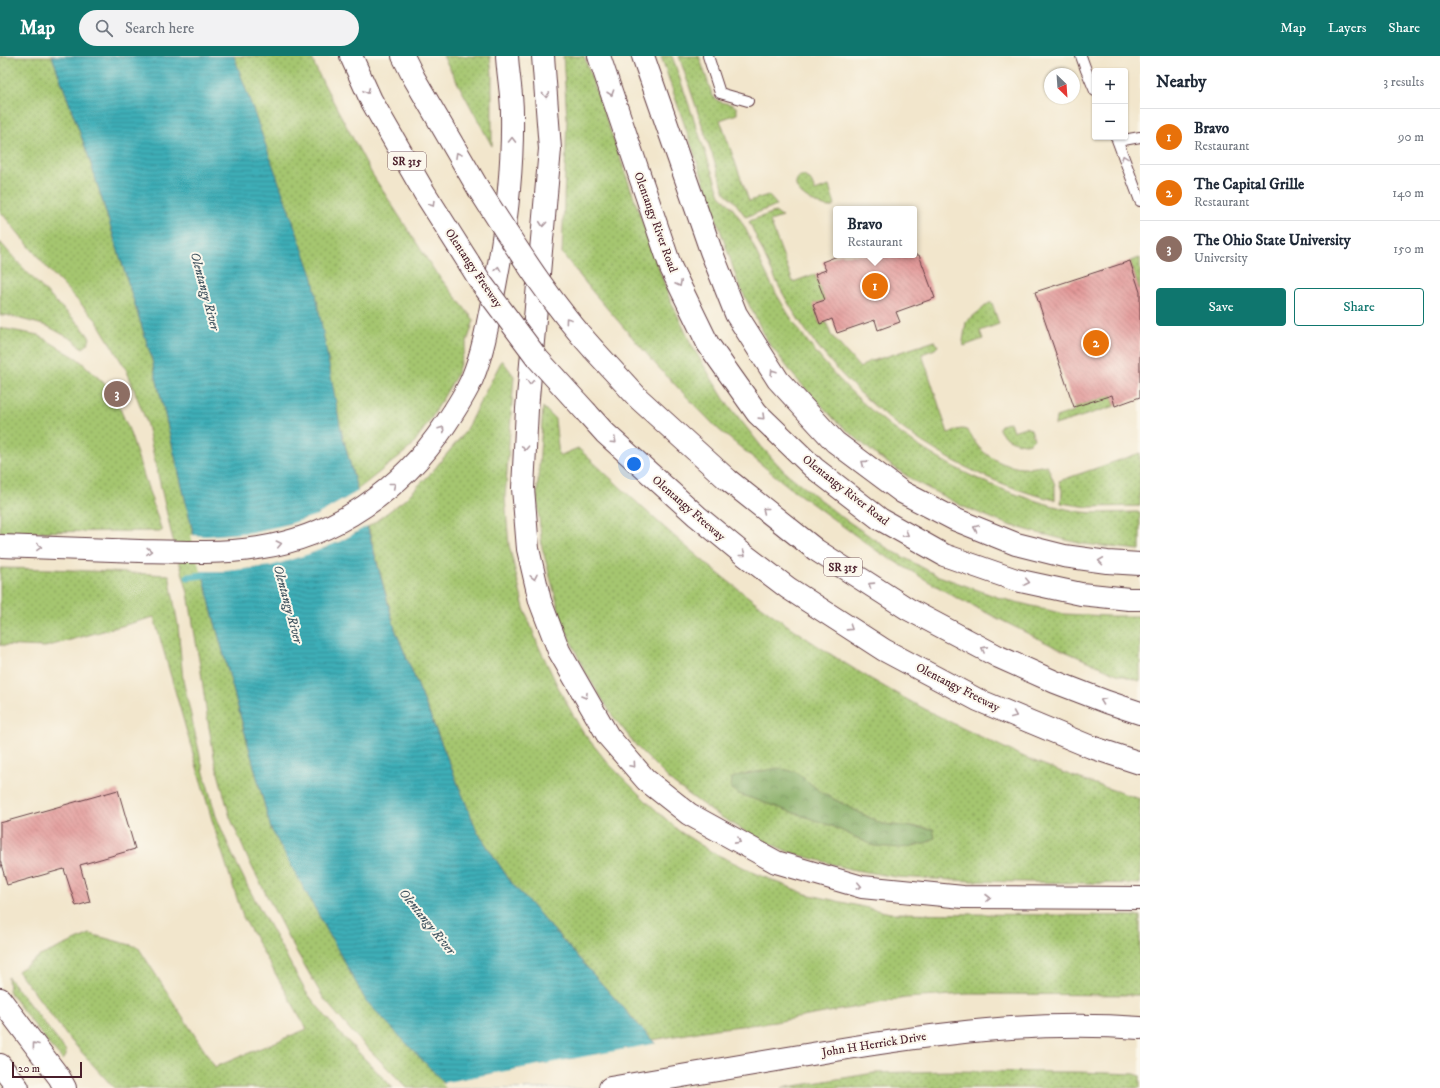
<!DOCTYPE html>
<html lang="en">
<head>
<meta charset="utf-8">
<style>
	:root { --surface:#fff; --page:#f2f2f3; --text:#1f2937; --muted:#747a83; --line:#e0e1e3; --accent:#0f766e }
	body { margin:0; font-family:"IM FELL DW Pica",serif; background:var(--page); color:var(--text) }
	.controls { position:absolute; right:12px; top:12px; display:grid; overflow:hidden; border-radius:4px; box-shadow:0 1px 3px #0004 }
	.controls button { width:36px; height:36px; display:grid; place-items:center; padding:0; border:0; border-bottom:1px solid var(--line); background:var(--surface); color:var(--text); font:20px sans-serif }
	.compass { position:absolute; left:1044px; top:12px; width:36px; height:36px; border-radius:50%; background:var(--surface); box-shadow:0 1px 3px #0004; rotate:155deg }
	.scale { position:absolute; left:12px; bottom:10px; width:70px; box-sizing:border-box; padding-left:4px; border:2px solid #4a1f2b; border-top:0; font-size:11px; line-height:14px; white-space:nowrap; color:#4a1f2b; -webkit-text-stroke:3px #fbf7ec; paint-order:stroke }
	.you { position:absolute; left:634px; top:408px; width:14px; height:14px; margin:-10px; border:3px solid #fff; border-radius:50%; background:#1a73e8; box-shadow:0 0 0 6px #1a73e833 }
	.badge { display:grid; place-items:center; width:26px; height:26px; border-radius:50%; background:var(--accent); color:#fff; font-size:13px; font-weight:700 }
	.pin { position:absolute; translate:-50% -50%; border:2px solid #fff; box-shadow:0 1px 4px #0006 }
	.popup { position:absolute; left:833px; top:150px; width:84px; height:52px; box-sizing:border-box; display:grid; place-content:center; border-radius:4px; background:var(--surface); filter:drop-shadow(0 1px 3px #0005); font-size:13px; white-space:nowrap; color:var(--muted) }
	.popup b { font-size:15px; color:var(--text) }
	.popup::after { content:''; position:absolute; left:50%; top:100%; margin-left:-8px; border:8px solid transparent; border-top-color:var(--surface) }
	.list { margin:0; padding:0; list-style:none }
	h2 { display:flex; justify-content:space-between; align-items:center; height:52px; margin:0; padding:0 16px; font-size:17px }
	h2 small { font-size:13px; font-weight:400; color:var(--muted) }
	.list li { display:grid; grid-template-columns:26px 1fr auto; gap:12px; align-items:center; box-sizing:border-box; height:56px; padding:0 16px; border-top:1px solid var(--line) }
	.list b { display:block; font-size:15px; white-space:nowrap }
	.list p { margin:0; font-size:13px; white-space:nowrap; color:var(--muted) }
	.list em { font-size:13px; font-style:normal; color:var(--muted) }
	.actions { display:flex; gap:8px; padding:12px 16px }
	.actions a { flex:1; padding:9px 0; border:1px solid var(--accent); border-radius:4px; text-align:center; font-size:14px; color:var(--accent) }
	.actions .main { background:var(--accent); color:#fff }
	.icon { flex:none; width:22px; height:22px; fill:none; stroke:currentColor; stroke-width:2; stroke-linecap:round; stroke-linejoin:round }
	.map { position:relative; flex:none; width:1140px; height:1032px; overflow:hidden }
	header { display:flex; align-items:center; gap:24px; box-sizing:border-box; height:56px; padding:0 20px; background:var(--accent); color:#fff }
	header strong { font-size:19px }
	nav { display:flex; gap:22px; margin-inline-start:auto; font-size:14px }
	.search { width:280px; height:36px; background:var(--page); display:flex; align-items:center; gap:10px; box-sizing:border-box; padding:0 14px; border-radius:22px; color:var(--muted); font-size:15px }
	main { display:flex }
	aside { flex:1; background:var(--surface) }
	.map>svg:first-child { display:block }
	.grass { fill:url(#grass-dots); stroke:#78724d; fill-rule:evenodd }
	.forest { fill:url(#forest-crowns); stroke:#676546 }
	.water { fill:url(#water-rules); stroke:#446671 }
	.pier { fill:#f2e6cc }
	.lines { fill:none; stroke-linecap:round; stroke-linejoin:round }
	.stream { stroke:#3daeb7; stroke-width:7 }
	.building { fill:url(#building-back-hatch) }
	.lane-casing { stroke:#633d43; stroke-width:12 }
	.secondary-casing { stroke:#633d43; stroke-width:24 }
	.highway-casing { stroke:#633d43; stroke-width:24 }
	.lane { stroke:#fff; stroke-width:10 }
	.secondary { stroke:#fff; stroke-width:22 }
	.highway { stroke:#fff; stroke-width:22 }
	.highway-bridge-casing { stroke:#633d43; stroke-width:24; stroke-linecap:butt }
	.highway-bridge { stroke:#fff; stroke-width:22 }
	.oneway { stroke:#ae9aa0 }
	.labels { text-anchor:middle; stroke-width:4; stroke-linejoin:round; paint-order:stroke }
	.shield { fill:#fbf7ec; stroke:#7f6065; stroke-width:1 }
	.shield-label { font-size:11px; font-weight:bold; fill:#4a1f2b }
	.street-label { font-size:12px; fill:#4a1f2b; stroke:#fbf7ec }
	.water-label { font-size:13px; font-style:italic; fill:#455863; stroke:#fbf7ec }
</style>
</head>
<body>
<header>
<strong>Map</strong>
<div class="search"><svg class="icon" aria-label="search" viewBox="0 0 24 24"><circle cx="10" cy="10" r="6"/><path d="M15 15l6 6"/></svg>Search here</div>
<nav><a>Map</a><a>Layers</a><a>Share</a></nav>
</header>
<main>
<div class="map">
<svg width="1140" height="1032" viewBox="0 0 1140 1032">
	<defs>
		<pattern id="grass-dots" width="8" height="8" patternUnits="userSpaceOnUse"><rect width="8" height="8" fill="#a5c66f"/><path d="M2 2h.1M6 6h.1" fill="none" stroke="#88a05b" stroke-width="1.8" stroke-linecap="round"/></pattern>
		<pattern id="forest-crowns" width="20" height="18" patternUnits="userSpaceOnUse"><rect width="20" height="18" fill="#84ab62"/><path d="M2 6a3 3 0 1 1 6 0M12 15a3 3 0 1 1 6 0" fill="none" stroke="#6e8b51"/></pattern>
		<pattern id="water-rules" width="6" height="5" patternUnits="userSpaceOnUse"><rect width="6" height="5" fill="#3daeb7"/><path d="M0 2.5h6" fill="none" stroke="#358d95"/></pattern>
		<pattern id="building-back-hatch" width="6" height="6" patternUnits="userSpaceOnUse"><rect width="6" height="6" fill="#e29898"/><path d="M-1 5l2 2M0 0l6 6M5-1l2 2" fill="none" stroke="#b97b7c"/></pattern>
	</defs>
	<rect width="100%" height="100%" fill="#fbf7ec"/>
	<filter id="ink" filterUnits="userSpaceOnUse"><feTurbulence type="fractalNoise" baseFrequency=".025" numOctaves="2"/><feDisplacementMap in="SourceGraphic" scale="8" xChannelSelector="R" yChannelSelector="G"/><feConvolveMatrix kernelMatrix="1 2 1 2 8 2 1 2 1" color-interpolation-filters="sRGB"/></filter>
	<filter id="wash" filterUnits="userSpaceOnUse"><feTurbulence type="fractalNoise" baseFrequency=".012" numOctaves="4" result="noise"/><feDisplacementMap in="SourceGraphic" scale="16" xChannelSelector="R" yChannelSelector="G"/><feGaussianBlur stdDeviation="0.9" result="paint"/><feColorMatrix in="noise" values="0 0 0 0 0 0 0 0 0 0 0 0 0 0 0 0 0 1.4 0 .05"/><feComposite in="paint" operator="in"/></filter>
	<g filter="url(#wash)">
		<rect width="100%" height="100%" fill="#f2e6cc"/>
		<!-- grass -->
		<g class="grass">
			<path d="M0,0H52L88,99L151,300L211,552L271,773L449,1032H407L352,976L324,943L288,881L248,803L230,761L215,706L207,660L201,616L188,537L171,476L146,365L127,315L96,264L48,213L0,155Z"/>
			<path d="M234,0H311L318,17L372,118L434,214L474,264L456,320L432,361L411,391L357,434L341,374Z"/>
			<path d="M443,0H490L492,17V90Z"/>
			<path d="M563,0H584L669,241L692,290L724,343L761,390L784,415L839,459L887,492L936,519L1000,542L1064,558L1110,560H1140V625L1117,618L1053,590L955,541L877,495L789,431L718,373L659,312L592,235L562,197L567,63Z"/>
			<path d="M661,0H672L720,139C745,161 752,190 767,219C773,233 781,246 789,259C844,345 927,409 1024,441C1043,447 1062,453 1082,456C1101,458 1121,456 1140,456V494L1083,488L1038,477L1009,469L964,451L916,426L876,399L835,364L795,321L768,286L739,229Z"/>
			<path d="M679,0H699L712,38C720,51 729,44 737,52V58L720,64L749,145L768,139L777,149L746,161L734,145L725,137Z"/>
			<path d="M800,120H804L809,123L812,127L815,135L829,130L835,148L833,151C822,153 783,134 800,120Z"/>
			<path d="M775,156L782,161L770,165L793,226L815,218L825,244L814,248L820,268L826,266L831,279L860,312L870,304L872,305L935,285L938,290L935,293L922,298L948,377C953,376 961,371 966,374C971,376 973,384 977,389C988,403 1010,413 1029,412C1035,411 1041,410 1047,409L1055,429V444C1043,441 1030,438 1017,433C926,401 845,338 793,255C775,226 763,196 749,165Z"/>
			<path d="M0,186C18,207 36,226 56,246C68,258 80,267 90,282L88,288L83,292L78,289L75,285L47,270L6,259L0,260Z"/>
			<path d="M1140,202V236L1130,205Z"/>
			<path d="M989,247H992L999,268L980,275L983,283L964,290L963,285L966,266Z"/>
			<path d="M0,272L38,279L78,303L105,328L118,348L129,374L162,475L0,476Z"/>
			<path d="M502,304L514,320L505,442L509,489L524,552L538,589L561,637L582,675L607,706L646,745L679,775L712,796L755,817L806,838L890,857L1140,860V939L968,938L906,942L775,966L715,973L652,984L510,825L477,775L395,573L368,471L403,445L432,416L464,377Z"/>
			<path d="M1112,339L1115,350L1055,369L1056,361L1074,355V351Z"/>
			<path d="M543,351L555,363L559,400L578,392C631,441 684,492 742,536C815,592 894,640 977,679C995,687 1012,696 1029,703C1065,718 1103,731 1140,743V828L973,825L896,821L850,813L789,796L753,780L713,756L673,727L638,692L612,659L585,616L562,565L542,491L537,441ZM796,716L822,737L882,768L933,773L874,790L832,770Z"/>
			<path d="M1010,366L1013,375L1025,371L1031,373L1034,383C1032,385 1029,388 1026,388C1017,388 1000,381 999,372L1001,369Z"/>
			<path d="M1140,397V450L1089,451L1061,447L1062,435L1059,425Z"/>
			<path d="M0,512L51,513L169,519L178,569L183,624L204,717L216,760L232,798L249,833L306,936L335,972L393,1032H114L67,980L18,915L40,900L90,878L138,891L215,1011L307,973L243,861L214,771L154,561L45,591L0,589Z"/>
			<path d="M8,921L66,995V1000L63,1004L51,991L12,940L9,934Z"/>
			<path d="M946,1015L1080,1016L1135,1018L1140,1020V1032H782L874,1017Z"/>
		</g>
		<!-- forest -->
		<path class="forest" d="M778,712L796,716L822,737L882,768L933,773L935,782L924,788L901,792L874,790L832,770L739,738L731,732L732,722L740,719Z"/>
		<!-- water -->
		<path class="water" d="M52,0H234L313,222L341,374L395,573L477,775L510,825L652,984L699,1032H449L366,945L271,773L211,552L151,300L88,99Z"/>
		<!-- pier -->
		<g class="pier">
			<path d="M360,434L369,469L341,485L309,498L271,510L226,515H200L191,479L206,480L253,476L289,468L317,459Z"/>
			<path d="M658,987L701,1032H446L441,1027Z"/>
		</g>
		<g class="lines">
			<!-- stream -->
			<path class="stream" d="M188,521L203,519"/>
		</g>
		<g id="blocks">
			<!-- building -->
			<g class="building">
				<path d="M840,199H919L935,242L896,256L900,266L878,274L875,264L837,277L832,263L820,268L813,248L825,244L815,218L826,214L822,206Z"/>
				<path d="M1130,205L1140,236V341L1115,350L1112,339L1074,351L1035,236Z"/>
				<path d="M118,734L135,793L80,809L90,846L76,850L64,813L7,829L0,804V767Z"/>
			</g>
		</g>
	</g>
	<g filter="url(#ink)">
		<use href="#blocks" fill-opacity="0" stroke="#633d43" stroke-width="1"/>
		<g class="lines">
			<defs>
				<g id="lane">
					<path d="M708,0L720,37L748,45"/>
					<path d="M1081,0L1086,14L1095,35"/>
					<path d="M1116,81L1140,145"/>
					<path d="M1118,85L1140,81"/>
				</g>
				<g id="secondary">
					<path d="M599,0L671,212L708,288L757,357L814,412L880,463L944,499L1016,524L1081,538L1129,543H1140"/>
					<path d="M643,0L711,195L736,258L778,324L835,386L902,436L954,463L1016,488L1064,500L1107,506L1140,508"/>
					<path d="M0,943L59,1021L65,1032"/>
					<path d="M0,1009L18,1032"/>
					<path d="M610,1032C684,1020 757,1007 830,995C932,978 1036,964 1140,972"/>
				</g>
				<g id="highway">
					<path d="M351,0L371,44L424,136L469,207"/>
					<path d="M403,0L414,22L478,132"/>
					<path d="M543,0L550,93L527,353L523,432L528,493L540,545L559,595L608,680L646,724L689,758L776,806L862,831L963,841L1140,842"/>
					<path d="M594,294L639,343L728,424L816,494L908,553L999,601L1055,626L1107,646L1140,657"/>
					<path d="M587,357L605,377L697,460L742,497L788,532L884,594L978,644L1091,691L1140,707"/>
					<path d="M0,490C47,492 93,493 140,495C179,496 219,498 258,492C335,481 402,433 445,369C455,354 465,339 472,323C484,294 489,261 495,230C506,173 513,114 512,57C512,38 508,19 507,0"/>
				</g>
			</defs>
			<!-- lane casing -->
			<use href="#lane" class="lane-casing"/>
			<!-- secondary casing -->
			<use href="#secondary" class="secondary-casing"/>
			<!-- highway casing -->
			<use href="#highway" class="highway-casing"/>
			<!-- lane -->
			<use href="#lane" class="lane"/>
			<!-- secondary -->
			<use href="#secondary" class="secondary"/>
			<!-- highway -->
			<use href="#highway" class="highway"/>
			<defs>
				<g id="highway-bridge">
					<path d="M478,132C514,188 549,245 594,294"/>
					<path d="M469,207L482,228L538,303L587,357"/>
				</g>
			</defs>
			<!-- highway-bridge casing -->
			<use href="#highway-bridge" class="highway-bridge-casing"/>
			<!-- highway-bridge -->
			<use href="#highway-bridge" class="highway-bridge"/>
		</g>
		<!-- one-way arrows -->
		<defs><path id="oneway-chevron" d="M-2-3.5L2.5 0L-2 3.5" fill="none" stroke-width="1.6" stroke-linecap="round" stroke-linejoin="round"/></defs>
		<g class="oneway">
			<use href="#oneway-chevron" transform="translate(367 35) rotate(65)"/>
			<use href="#oneway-chevron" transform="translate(611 37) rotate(71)"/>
			<use href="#oneway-chevron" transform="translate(546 39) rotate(86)"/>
			<use href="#oneway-chevron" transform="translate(512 84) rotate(-89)"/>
			<use href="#oneway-chevron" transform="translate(458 99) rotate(-120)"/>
			<use href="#oneway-chevron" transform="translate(1124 102) rotate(-110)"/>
			<use href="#oneway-chevron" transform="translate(432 148) rotate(58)"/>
			<use href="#oneway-chevron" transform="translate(543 168) rotate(95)"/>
			<use href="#oneway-chevron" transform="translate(498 213) rotate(-80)"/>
			<use href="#oneway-chevron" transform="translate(679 228) rotate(64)"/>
			<use href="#oneway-chevron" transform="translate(568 264) rotate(-126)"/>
			<use href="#oneway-chevron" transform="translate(773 316) rotate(-123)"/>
			<use href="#oneway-chevron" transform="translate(530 326) rotate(95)"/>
			<use href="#oneway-chevron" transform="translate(762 361) rotate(44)"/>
			<use href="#oneway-chevron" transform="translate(442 373) rotate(-56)"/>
			<use href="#oneway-chevron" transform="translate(614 385) rotate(42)"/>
			<use href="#oneway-chevron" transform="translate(525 392) rotate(93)"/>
			<use href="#oneway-chevron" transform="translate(864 407) rotate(-143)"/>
			<use href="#oneway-chevron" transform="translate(393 429) rotate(-39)"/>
			<use href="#oneway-chevron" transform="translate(765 454) rotate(-142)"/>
			<use href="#oneway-chevron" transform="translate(976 472) rotate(-158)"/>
			<use href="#oneway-chevron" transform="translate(906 478) rotate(29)"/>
			<use href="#oneway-chevron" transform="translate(279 488) rotate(-13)"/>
			<use href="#oneway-chevron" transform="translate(39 491) rotate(2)"/>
			<use href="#oneway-chevron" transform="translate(149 495) rotate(2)"/>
			<use href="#oneway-chevron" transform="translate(743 498) rotate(38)"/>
			<use href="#oneway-chevron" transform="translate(1101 505) rotate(-172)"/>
			<use href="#oneway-chevron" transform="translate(534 521) rotate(78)"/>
			<use href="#oneway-chevron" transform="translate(1027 526) rotate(13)"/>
			<use href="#oneway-chevron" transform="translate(871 529) rotate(-147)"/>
			<use href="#oneway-chevron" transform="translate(850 572) rotate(33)"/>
			<use href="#oneway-chevron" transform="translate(984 593) rotate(-152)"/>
			<use href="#oneway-chevron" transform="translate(585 640) rotate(60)"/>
			<use href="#oneway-chevron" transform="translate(1103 645) rotate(-159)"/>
			<use href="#oneway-chevron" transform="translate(1014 659) rotate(23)"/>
			<use href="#oneway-chevron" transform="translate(633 709) rotate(49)"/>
			<use href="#oneway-chevron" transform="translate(738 785) rotate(29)"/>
			<use href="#oneway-chevron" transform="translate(859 830) rotate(13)"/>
			<use href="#oneway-chevron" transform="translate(988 842)"/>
			<use href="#oneway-chevron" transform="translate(35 989) rotate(-127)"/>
		</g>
	</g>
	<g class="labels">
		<!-- shield labels -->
		<g class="shield">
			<rect x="388" y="96" width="38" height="18" rx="3"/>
			<rect x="824" y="502" width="38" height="18" rx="3"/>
		</g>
		<g class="shield-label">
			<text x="407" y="109">SR 315</text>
			<text x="843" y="515">SR 315</text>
		</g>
		<!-- street labels -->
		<g class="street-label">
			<text transform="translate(656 166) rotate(70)" y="4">Olentangy River Road</text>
			<text transform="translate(474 212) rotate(56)" y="4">Olentangy Freeway</text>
			<text transform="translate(846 434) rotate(38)" y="4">Olentangy River Road</text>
			<text transform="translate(689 452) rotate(41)" y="4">Olentangy Freeway</text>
			<text transform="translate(958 631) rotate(27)" y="4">Olentangy Freeway</text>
			<text transform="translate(874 988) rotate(-9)" y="4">John H Herrick Drive</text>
		</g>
		<!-- water labels -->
		<g class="water-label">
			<text transform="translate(206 235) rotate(75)" y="5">Olentangy River</text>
			<text transform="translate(289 548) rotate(75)" y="5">Olentangy River</text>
			<text transform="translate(428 865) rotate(51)" y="5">Olentangy River</text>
		</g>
	</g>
</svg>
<div class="controls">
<button>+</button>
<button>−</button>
</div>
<svg class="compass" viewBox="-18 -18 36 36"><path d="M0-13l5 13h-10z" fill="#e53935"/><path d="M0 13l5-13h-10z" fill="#747a83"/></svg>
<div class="scale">20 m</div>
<div class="you"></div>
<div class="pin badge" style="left:875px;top:230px;background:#e8710a">1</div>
<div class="popup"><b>Bravo</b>Restaurant</div>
<div class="pin badge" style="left:1096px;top:287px;background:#e8710a">2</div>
<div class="pin badge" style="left:117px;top:338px;background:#8d6e63">3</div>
</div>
<aside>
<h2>Nearby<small>3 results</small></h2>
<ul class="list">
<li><span class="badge" style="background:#e8710a">1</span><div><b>Bravo</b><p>Restaurant</p></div><em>90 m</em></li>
<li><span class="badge" style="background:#e8710a">2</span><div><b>The Capital Grille</b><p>Restaurant</p></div><em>140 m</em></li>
<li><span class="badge" style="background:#8d6e63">3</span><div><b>The Ohio State University</b><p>University</p></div><em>150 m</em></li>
</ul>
<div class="actions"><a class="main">Save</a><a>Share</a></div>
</aside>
</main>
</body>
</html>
